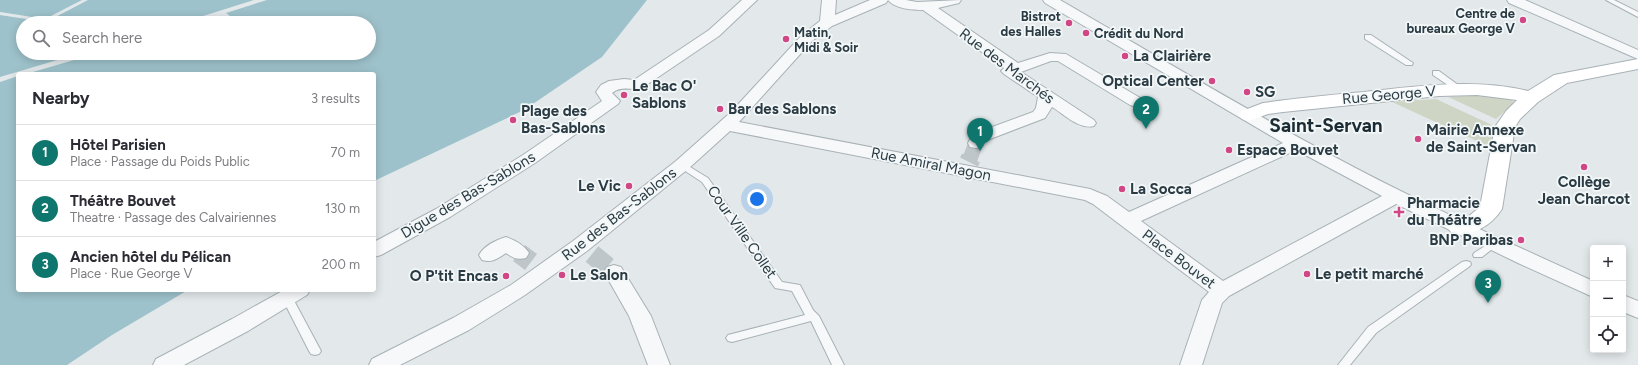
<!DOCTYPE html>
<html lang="en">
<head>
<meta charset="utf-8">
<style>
	:root { --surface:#fff; --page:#f2f2f3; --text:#2b2b33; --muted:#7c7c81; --line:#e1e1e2; --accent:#0f766e }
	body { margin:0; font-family:Figtree,sans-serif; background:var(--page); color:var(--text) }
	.controls { position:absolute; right:12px; bottom:12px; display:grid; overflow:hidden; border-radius:4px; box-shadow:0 2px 10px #0003 }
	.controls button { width:36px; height:36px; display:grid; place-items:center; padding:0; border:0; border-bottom:1px solid var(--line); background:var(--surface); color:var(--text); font:20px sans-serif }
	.you { position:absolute; left:757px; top:199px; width:14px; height:14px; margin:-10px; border:3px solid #fff; border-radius:50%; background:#1a73e8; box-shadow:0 0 0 6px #1a73e833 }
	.badge { display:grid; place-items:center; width:26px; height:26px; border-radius:50%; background:var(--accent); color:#fff; font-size:13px; font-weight:700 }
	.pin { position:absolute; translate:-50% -33px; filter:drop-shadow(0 1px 2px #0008) }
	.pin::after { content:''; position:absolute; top:21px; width:14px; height:12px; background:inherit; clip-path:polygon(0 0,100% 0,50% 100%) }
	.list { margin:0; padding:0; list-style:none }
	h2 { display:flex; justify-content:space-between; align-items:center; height:52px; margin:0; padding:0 16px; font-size:17px }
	h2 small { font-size:13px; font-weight:400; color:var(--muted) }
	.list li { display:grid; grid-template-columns:26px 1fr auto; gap:12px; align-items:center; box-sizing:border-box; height:56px; padding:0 16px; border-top:1px solid var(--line) }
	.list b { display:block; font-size:15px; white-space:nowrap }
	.list p { margin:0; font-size:13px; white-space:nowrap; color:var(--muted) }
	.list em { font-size:13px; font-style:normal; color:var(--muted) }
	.icon { flex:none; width:22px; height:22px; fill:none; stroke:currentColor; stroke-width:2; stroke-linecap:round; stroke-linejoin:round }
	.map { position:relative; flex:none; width:1638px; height:365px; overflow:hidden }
	.search { position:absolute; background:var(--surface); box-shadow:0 2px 10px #0003; left:16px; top:16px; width:360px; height:44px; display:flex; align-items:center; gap:10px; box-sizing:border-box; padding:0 14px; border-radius:22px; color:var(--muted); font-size:15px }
	.panel { position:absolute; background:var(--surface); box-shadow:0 2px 10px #0003; left:16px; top:72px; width:360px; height:220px; border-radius:4px }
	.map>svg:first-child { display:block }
	.green { fill:#ced5c4 }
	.water { fill:#9ec2cb }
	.pier { fill:#e3e9eb }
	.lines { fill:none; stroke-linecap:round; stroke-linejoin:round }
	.street-tunnel-far1 { stroke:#bec6ca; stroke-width:15; stroke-dasharray:15 8; stroke-linecap:butt }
	.street-tunnel { stroke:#bec6ca; stroke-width:20; stroke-dasharray:20 10; stroke-linecap:butt }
	.lane-casing { stroke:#a8b1b6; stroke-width:2 }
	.street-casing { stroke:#a8b1b6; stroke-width:2 }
	.secondary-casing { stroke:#a8b1b6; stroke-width:2 }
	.lane { fill:#f6f8f9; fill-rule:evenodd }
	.street { fill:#f6f8f9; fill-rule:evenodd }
	.secondary { fill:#fff; fill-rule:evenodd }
	.poi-dot { fill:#d14786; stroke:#f3f7f8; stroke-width:1.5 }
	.labels { text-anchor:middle; stroke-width:3.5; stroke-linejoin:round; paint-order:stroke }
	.far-poi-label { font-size:13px; font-weight:bold; fill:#2a3b44; stroke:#f3f7f8; text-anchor:end }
	.poi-label { font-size:15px; font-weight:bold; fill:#2a3b44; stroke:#f3f7f8; text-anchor:start }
	.street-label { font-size:15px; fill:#2a3b44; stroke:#f3f7f8 }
	.district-label { font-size:19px; font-weight:bold; fill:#1c2c35; stroke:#f3f7f8 }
</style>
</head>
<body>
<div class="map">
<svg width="1638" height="365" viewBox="0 0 1638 365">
	<rect width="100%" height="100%" fill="#e3e9eb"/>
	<!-- green -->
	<g class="green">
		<path d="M1496,94L1509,97L1514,103L1496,119L1448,97Z"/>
		<path d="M1436,99L1494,126L1490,147L1392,102Z"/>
	</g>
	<!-- water -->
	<g class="water">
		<path d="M0,0H254L181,23H23V53H81L0,77Z"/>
		<path d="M267,0H647L602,57L524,110L374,181V74H26L98,53H369V23H239L226,13Z"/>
		<path d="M18,76V290H188L112,335L67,365H0V82Z"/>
	</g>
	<!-- pier -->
	<path class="pier" d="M82,0H88L46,22L0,15V12L45,19Z"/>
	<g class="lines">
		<!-- street-tunnel-far1 -->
		<path class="street-tunnel-far1" d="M970,159L976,143"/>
		<!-- street-tunnel -->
		<g class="street-tunnel">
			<path d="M969,162L971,158"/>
			<path d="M519,253L531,262"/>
			<path d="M592,254L614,272"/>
		</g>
		<defs>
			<g id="lane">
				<path d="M1606,0H1614L1638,12V17Z"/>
				<path d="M1365,35H1371L1413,63L1412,65H1406L1365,39Z"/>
				<path d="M1433,71H1439L1465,90L1464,92H1458L1433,75Z"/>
				<path d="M682,162L708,178L782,282L800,285L813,310L819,316L844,365H832L811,321L732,342L728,341L726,338L728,335L805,315L792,291L775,288L702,182L679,167L678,165Z"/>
				<path d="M1493,241L1496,242L1498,244L1496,246L1482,257H1474L1473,255L1474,253Z"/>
				<path d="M1466,261L1470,262L1471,264L1470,266L1376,333L1350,365H1338L1368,327L1462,262Z"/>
				<path d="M287,294L291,295L321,351L319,354L315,355L311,354L309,351L282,298L283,295Z"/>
			</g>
			<g id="street">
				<path d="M742,0H757L719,36L642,88C632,91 622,85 612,93L620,101L618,104L535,163L450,217L381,255L374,257V242L436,209L523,155L602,101L596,92L601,85L609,81L624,79L634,80L709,30Z"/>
				<path d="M822,0H836L835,15L870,0H888L886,3L832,26L812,41L739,122L1090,189L1107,196L1129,212L1283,143L1045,3L1043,0H1060C1150,52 1239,106 1331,155C1416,201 1505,241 1593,281V297L1518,263L1396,204L1229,296L1222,303L1202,365H1180L1202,300L1209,292L1093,204L1085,200L730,131L688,169L587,251L525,295L469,330L400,365H369L372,359L453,318L511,285L573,241L676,161L712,129L731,112L802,35L820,21ZM1296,150L1382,196L1223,281L1141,221Z"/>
				<path d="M888,0H906L917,2L961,0L959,3L938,8L1018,63L1050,53L1066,54L1142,99L1144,102L1142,105L1136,107L1130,105L1058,61H1051L1021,72L1094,120L1096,123L1094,126C1079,130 1064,114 1052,107L1045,118L985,141L982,147L976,148L970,147L968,143L973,134L1033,112L1036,108L1038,97L1004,74L1001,71L1004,68L923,10C913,10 895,9 888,0Z"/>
				<path d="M1507,0H1525L1638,50V59L1509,3Z"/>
				<path d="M506,237C515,240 524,245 529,253L526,258C517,260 513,258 506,253C497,259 492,263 482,260L479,255C484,246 496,240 506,237Z"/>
				<path d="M614,265L621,267L651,316L670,365H648L629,316L604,272L607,267Z"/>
				<path d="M284,290H310L307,295L248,331L184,365H153L156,359L232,319Z"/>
				<path d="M1623,295L1638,301V318L1623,312Z"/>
			</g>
			<path id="secondary" d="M1638,59V69L1567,83L1538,102L1520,119L1515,127L1502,209C1491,226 1471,238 1451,232L1447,227L1451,222L1469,216L1480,207L1495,127L1506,111L1517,100L1477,95L1439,96L1283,112L1268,114L1249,121L1242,119L1239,115L1242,111L1263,103C1296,98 1330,95 1364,92C1418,86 1474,78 1528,91L1554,75Z"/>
		</defs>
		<!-- lane casing -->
		<use href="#lane" class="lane-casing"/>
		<!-- street casing -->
		<use href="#street" class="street-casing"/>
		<!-- secondary casing -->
		<use href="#secondary" class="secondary-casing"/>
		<!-- lane -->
		<use href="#lane" class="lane"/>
		<!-- street -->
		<use href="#street" class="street"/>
		<!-- secondary -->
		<use href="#secondary" class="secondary"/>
	</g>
	<!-- markers -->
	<g class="poi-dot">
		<circle cx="1523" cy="20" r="4"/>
		<circle cx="1069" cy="23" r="4"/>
		<circle cx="1086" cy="33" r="4"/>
		<circle cx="786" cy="39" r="4"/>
		<circle cx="1125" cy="56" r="4"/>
		<circle cx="1212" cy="81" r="4"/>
		<circle cx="1247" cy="92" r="4"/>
		<circle cx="624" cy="95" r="4"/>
		<circle cx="720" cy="109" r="4"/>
		<circle cx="513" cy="120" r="4"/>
		<circle cx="1418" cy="139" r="4"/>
		<circle cx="1229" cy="150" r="4"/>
		<circle cx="1584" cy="167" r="4"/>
		<circle cx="629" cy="186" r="4"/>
		<circle cx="1122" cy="189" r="4"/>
		<path d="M1397 206h4v4h4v4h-4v4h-4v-4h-4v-4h4z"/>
		<circle cx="1521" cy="240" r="4"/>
		<circle cx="1307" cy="274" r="4"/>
		<circle cx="562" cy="275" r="4"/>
		<circle cx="506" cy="276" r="4"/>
	</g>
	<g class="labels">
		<!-- far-poi labels -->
		<g class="far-poi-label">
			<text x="1515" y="18">Centre de<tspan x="1515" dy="15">bureaux George V</tspan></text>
			<text x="1061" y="21">Bistrot<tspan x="1061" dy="15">des Halles</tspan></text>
			<text x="794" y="37" text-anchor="start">Matin,<tspan x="794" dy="15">Midi &amp; Soir</tspan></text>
			<text x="1094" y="38" text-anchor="start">Crédit du Nord</text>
		</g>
		<!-- poi labels -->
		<g class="poi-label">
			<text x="1133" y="61">La Clairière</text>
			<text x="1204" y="86" text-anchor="end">Optical Center</text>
			<text x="632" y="91">Le Bac O'<tspan x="632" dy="17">Sablons</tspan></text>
			<text x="1255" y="97">SG</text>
			<text x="728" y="114">Bar des Sablons</text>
			<text x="521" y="116">Plage des<tspan x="521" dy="17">Bas-Sablons</tspan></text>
			<text x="1426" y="135">Mairie Annexe<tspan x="1426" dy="17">de Saint-Servan</tspan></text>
			<text x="1237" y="155">Espace Bouvet</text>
			<text x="1584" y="187" text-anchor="middle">Collège<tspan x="1584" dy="17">Jean Charcot</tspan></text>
			<text x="621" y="191" text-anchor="end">Le Vic</text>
			<text x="1130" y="194">La Socca</text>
			<text x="1407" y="208">Pharmacie<tspan x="1407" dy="17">du Théâtre</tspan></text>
			<text x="1513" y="245" text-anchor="end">BNP Paribas</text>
			<text x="1315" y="279">Le petit marché</text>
			<text x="570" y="280">Le Salon</text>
			<text x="498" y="281" text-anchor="end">O P'tit Encas</text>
		</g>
		<!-- street labels -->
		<g class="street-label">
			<text transform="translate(1007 66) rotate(37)" y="5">Rue des Marchés</text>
			<text transform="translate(1389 95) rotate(-5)" y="5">Rue George V</text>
			<text transform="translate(931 164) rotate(11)" y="5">Rue Amiral Magon</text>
			<text transform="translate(468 195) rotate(-31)" y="5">Digue des Bas-Sablons</text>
			<text transform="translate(619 214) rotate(-38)" y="5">Rue des Bas-Sablons</text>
			<text transform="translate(742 232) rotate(55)" y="5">Cour Ville Collet</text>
			<text transform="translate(1179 259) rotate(37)" y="5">Place Bouvet</text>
		</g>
		<!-- district labels -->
		<g class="district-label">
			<text x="1326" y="132">Saint-Servan</text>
		</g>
	</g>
</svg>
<div class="controls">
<button>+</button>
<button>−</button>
<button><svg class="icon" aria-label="locate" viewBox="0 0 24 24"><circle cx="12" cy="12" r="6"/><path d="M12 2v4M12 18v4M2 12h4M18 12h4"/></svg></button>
</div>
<div class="you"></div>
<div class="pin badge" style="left:980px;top:151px">1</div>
<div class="pin badge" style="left:1146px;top:129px">2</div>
<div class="pin badge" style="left:1488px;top:303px">3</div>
<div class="search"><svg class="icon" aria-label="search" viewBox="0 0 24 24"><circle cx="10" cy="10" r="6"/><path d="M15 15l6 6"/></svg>Search here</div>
<section class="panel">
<h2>Nearby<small>3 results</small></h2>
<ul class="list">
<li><span class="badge">1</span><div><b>Hôtel Parisien</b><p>Place · Passage du Poids Public</p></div><em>70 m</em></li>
<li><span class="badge">2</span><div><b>Théâtre Bouvet</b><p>Theatre · Passage des Calvairiennes</p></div><em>130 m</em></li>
<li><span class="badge">3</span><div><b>Ancien hôtel du Pélican</b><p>Place · Rue George V</p></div><em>200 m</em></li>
</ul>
</section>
</div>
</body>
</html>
